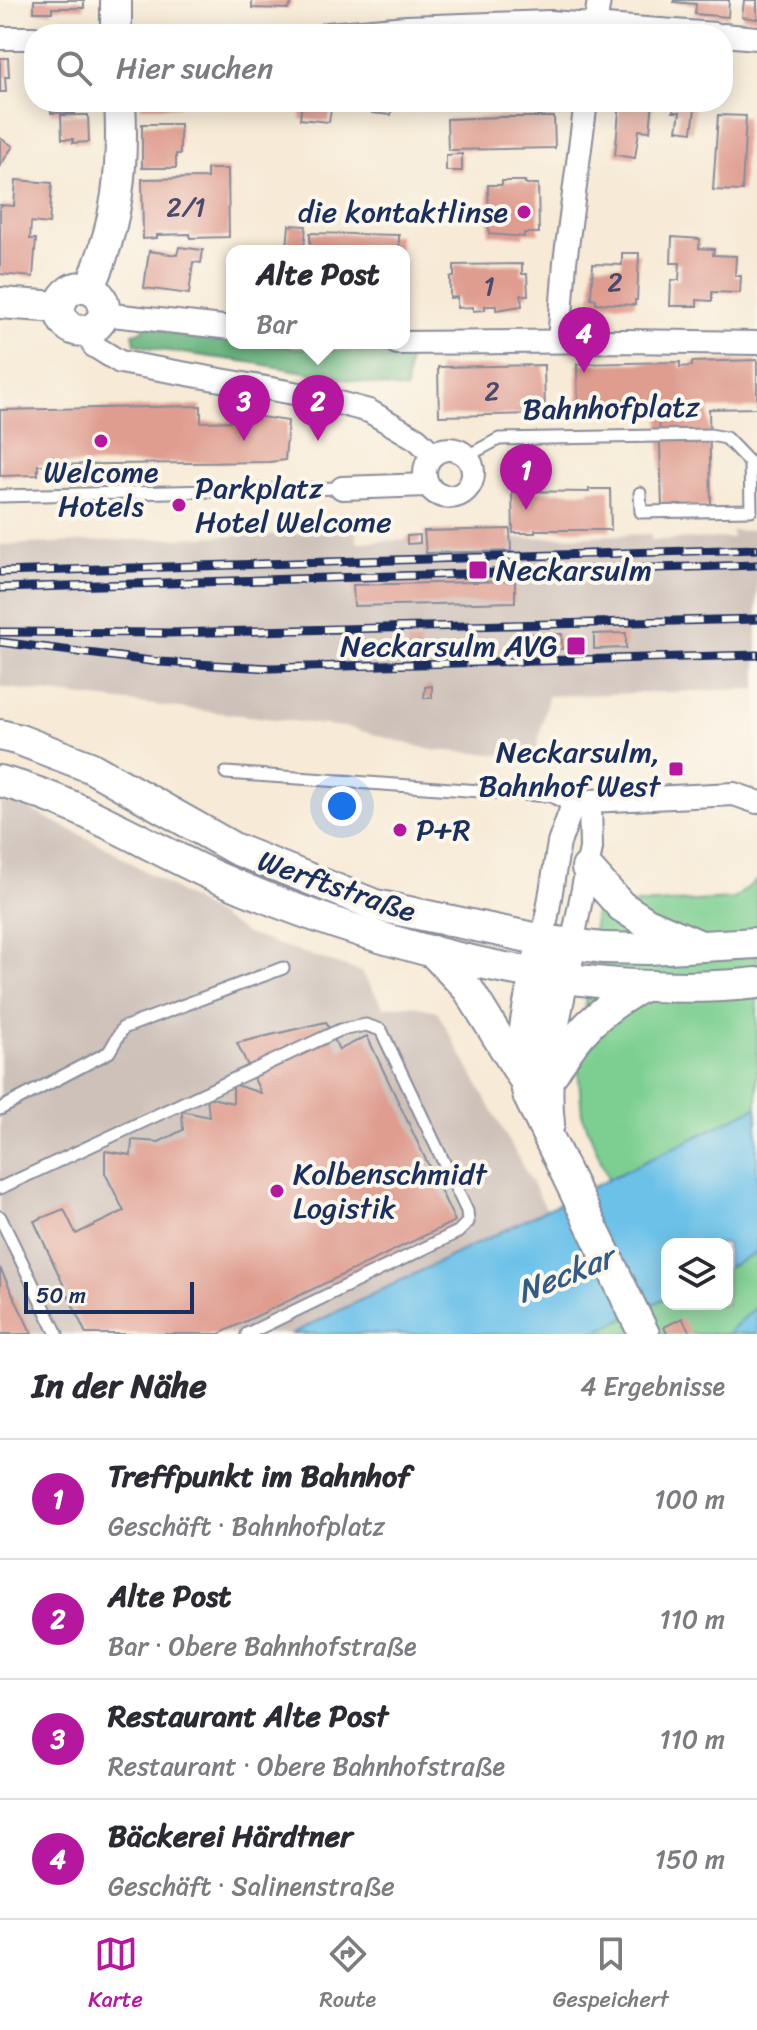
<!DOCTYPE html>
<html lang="de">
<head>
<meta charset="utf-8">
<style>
	:root { --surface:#fff; --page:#f7f7f7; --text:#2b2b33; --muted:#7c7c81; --line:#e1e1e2; --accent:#b5179e }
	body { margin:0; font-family:Sriracha,sans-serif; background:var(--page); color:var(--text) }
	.controls { position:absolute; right:24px; bottom:24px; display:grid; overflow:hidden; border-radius:16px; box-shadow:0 4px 20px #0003 }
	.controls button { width:72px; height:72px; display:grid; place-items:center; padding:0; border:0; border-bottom:2px solid var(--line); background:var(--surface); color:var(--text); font:40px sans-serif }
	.scale { position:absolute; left:24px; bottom:20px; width:170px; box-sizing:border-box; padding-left:8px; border:4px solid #1b2f5e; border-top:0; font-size:22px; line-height:28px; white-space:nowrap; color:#1b2f5e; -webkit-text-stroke:6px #fbf7ec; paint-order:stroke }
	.you { position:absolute; left:342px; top:806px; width:28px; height:28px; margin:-20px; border:6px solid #fff; border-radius:50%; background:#1a73e8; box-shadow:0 0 0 12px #1a73e833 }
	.badge { display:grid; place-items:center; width:52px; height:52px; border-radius:50%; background:var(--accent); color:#fff; font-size:26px; font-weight:700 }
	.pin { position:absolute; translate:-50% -66px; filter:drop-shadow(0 2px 4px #0008) }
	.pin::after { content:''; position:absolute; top:42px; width:28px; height:24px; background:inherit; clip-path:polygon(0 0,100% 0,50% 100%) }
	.popup { position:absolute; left:226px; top:245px; width:184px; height:104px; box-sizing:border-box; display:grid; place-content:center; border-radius:16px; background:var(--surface); filter:drop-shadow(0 2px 6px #0005); font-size:26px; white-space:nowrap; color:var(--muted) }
	.popup b { font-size:30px; color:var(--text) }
	.popup::after { content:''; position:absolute; left:50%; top:100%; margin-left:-16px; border:16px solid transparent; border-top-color:var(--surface) }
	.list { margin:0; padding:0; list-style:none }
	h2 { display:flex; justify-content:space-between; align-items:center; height:104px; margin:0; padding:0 32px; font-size:34px }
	h2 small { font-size:26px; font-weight:400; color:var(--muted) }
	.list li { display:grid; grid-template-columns:52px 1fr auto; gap:24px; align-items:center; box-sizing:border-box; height:120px; padding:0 32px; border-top:2px solid var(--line) }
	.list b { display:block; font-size:30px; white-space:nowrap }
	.list p { margin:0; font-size:26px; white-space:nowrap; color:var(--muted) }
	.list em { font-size:26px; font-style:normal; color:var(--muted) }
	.icon { flex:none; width:44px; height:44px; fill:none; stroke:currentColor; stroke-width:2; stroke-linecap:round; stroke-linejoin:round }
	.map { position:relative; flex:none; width:757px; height:1334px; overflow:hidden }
	.search { position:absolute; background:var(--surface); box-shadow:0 4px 20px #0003; left:24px; right:24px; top:24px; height:88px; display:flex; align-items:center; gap:20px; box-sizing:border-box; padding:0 28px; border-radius:32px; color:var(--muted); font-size:30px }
	.sheet { height:584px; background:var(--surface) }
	nav { display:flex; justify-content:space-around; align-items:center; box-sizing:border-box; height:112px; border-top:2px solid var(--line); background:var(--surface); font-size:22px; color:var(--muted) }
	nav a { display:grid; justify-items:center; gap:4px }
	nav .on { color:var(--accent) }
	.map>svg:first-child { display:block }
	.industrial { fill:#cec1b9 }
	.green { fill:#7dcf91; stroke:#4c7f78; stroke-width:2 }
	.forest { fill:#66b27b; stroke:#40706c; stroke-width:2 }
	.water { fill:#6cc1e9; stroke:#4478a4; stroke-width:2 }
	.building { fill:#df9d90 }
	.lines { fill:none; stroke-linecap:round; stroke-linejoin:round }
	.lane-casing { stroke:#898c9a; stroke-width:15 }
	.street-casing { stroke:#898c9a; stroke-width:26 }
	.secondary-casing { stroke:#898c9a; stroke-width:34 }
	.lane { stroke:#fff; stroke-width:11 }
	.street { stroke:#fff; stroke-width:22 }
	.secondary { stroke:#fff; stroke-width:30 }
	.rail-casing { stroke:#1b2f5e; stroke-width:9 }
	.rail { stroke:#fbf7ec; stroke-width:6; stroke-dasharray:18; stroke-linecap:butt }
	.poi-dot { fill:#b5179e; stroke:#fbf7ec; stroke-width:3 }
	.labels { text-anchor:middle; stroke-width:8; stroke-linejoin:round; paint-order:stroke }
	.number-label { font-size:26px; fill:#4c4a6a }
	.poi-label { font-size:30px; fill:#1b2f5e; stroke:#fbf7ec; text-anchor:start }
	.street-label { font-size:30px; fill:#1b2f5e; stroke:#fbf7ec }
	.water-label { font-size:32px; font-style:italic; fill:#335b88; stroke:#fbf7ec }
</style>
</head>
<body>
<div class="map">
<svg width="757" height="1334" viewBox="0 0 757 1334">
	<rect width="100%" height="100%" fill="#fbf7ec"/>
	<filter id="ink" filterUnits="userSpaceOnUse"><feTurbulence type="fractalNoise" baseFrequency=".0125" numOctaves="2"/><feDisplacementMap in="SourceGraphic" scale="16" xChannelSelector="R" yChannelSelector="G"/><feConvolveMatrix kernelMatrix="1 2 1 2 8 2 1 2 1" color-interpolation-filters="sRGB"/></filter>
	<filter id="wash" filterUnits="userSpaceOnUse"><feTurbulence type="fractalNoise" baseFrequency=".006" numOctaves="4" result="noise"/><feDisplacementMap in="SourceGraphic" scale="32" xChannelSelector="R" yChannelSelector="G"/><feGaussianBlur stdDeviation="1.8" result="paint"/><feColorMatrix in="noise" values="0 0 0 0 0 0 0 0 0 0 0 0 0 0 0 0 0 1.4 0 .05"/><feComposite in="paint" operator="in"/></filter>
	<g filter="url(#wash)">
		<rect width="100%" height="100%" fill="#f7ead6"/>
		<!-- industrial -->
		<g class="industrial">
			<path d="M757,530V689L548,696L535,757L431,750L351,728L0,687V545L357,531V542L407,540L408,545L460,543L461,540L651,534V540L732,538V531Z"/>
			<path d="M0,802L29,809L111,850L247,934L361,972L384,1007L411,1005L437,1011L547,1210L291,1334H0Z"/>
		</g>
		<!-- green -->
		<g class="green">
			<path d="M757,880V1107L609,1181L582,1114L578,1065L596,906L734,899Z"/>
			<path d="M757,1253V1306L727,1334H591L667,1297V1304H727V1268Z"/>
		</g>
		<!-- forest -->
		<path class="forest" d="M145,323L172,333L232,340V343L409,355L406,390L248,362L160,350L135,344L133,333L144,330Z"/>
		<!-- water -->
		<g class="water">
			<path d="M757,1107V1253L727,1268V1244H667V1297L591,1334H291Z"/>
			<path d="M757,1306V1334H727Z"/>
		</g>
		<g id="blocks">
			<!-- building -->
			<g class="building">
				<path d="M34,0H84V8H52V12H34Z"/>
				<path d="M252,0H290L292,3L288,9L252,8Z"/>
				<path d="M674,0H729L728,17L695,14L696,4L674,2Z"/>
				<path d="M744,0H757V19L742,17Z"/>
				<path d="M0,58H8L9,77H5L6,92H0Z"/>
				<rect x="141" y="102" width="38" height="5"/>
				<path d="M302,102H354L353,111L331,109L329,122L300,119Z"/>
				<path d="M373,102H392L391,115L372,113Z"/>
				<path d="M620,102H653L650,131L639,130L635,158L615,155Z"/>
				<path d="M674,102H696L692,132L677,130L680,112H673Z"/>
				<path d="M75,103V113H51V104Z"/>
				<path d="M61,115H88L89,142L73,143V139H62Z"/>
				<path d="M718,115L746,116L742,191L713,190Z"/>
				<path d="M501,117H554L555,148L448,150L447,119Z"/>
				<path d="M142,124H180V154H176V168H142Z"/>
				<path d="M0,138L13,146L0,166Z"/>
				<path d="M462,154V171H446V155Z"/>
				<path d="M207,169H228L229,237L190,238V234L157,235V238L143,239L142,179L207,178Z"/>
				<path d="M16,180L52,183L49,224L31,222L30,239H36L33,277L0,274V205L14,206Z"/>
				<path d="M502,181H525V184H538L539,233H524V237L489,234L488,185H502Z"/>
				<path d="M289,225L306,226L304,250L287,248Z"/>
				<path d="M310,233L399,235V251H316L310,249Z"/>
				<path d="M672,237L700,239L699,248L714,249L713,255L736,256L735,276H741L740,293L712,292V301L697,300V306H670L671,280H679L680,263H671Z"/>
				<path d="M179,247L203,250L201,263L193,262L189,294L144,288L149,251L177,255Z"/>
				<path d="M622,253H639L637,300H635V305L596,303V299L591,298L593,264L622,265Z"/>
				<path d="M522,264V274H527L528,295H521L522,306L496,310V306H485V310L473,311V307L457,308V297L450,298V277H454V265Z"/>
				<path d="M757,360V408L709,409L711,507L662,508L659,411L578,413L577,364L680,362V367L692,366V362Z"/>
				<path d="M544,365L545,414L439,416L438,367Z"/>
				<path d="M201,406V422L241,421V414L288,421L285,460L269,462L38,465V475L0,476V410Z"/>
				<path d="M589,489H610L611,530H535V533H513L512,491L589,492Z"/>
				<path d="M510,529L511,551L426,553L424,531Z"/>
				<path d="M420,535V543L407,544V536Z"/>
				<path d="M515,581V602L354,606L353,585Z"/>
				<path d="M626,633V648L594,649V634Z"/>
				<path d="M530,634H562V649L530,650Z"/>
				<path d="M407,642H420V650L407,651Z"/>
				<path d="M432,686V698H424L425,687Z"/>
				<path d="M326,1022L339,1050L367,1036L455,1221L219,1334H86L34,1221L64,1209L76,1234L124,1211L105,1173V1151L131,1155L132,1140L159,1142L183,1130L182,1111L209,1117L207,1097L233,1103V1084L261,1093L237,1043Z"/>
				<path d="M0,1268L32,1334H0Z"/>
				<path d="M682,1318L691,1334H667L664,1327Z"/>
			</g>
		</g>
	</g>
	<g filter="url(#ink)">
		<use href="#blocks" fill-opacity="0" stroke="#898c9a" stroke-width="2"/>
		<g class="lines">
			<defs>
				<g id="lane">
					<path d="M467,456L499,439L710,435L726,438L750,463"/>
					<path d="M640,493L641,512L751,510L750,463H757"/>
					<path d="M0,496L342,488"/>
					<path d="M226,773L551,796L572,807"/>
					<path d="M0,1109L109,1052L123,1028L283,968"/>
					<path d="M0,1188L340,1030L366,1025L381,1030L467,1211L468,1222L458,1232L247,1334"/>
					<path d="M0,1217L57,1334"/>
				</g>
				<g id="street">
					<path d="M327,34L407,27L550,22L715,34"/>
					<path d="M594,34L599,0"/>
					<path d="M723,35L757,38"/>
					<path d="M0,38H34"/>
					<path d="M103,314L232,328"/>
					<path d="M86,330L94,346L120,362L316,397L369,411L417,439L433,454"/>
					<path d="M559,341L565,262L586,102"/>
					<path d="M397,343L625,341L757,343"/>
					<circle cx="449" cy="473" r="24"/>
					<path d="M342,488L428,485"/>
					<path d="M543,940L559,843L572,807L590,801L734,794L757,802"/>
					<path d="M572,945L591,848L590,801"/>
				</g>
				<g id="secondary">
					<path d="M116,34V0"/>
					<circle cx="82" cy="309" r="22"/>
					<path d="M90,288C117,225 124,170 120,102"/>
					<path d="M0,303L59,307"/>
					<path d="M0,735L20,740L90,767L235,849L375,905L543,940L603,948L648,949L757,943"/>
					<path d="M0,781C78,801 148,847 221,879C377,947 587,1002 757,983"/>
					<path d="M587,868L621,906L647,923L696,944"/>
					<path d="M432,951L468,989L522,1076"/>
					<path d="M540,953C530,998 515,1052 529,1097L644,1334"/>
					<path d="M553,1073C579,1030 598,1011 643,986"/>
					<path d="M549,1124C543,1069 555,1012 568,958"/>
				</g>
			</defs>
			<!-- lane casing -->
			<use href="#lane" class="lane-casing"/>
			<!-- street casing -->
			<use href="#street" class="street-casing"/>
			<!-- secondary casing -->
			<use href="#secondary" class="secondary-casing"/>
			<!-- lane -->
			<use href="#lane" class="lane"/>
			<!-- street -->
			<use href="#street" class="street"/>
			<!-- secondary -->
			<use href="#secondary" class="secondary"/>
			<defs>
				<g id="rail">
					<path d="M0,572L757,549"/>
					<path d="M0,588L757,565"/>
					<path d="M0,632L168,633L757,619"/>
					<path d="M0,642L159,662L270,668L757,655"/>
				</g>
			</defs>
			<!-- rail casing -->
			<use href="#rail" class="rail-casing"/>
			<!-- rail -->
			<use href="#rail" class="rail"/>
		</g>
	</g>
	<!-- markers -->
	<g class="poi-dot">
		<circle cx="524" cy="212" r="8"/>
		<circle cx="101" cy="441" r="8"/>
		<circle cx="179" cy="505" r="8"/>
		<rect x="468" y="560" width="20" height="20" rx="4"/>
		<rect x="566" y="636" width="20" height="20" rx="4"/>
		<rect x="668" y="761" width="16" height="16" rx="4"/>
		<circle cx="400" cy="830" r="8"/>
		<circle cx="277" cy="1191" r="8"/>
	</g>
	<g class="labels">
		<!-- number labels -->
		<g class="number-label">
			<text x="186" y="216">2/1</text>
			<text x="615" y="291">2</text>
			<text x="489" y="295">1</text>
			<text x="492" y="400">2</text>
		</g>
		<!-- poi labels -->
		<g class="poi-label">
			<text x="508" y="222" text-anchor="end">die kontaktlinse</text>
			<text x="101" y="482" text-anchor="middle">Welcome<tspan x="101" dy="34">Hotels</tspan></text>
			<text x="195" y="498">Parkplatz<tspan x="195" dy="34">Hotel Welcome</tspan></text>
			<text x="496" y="580">Neckarsulm</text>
			<text x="558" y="656" text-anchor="end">Neckarsulm AVG</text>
			<text x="660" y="762" text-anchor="end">Neckarsulm,<tspan x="660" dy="34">Bahnhof West</tspan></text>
			<text x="416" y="840">P+R</text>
			<text x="293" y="1184">Kolbenschmidt<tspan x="293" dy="34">Logistik</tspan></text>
		</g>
		<!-- street labels -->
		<g class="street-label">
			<text transform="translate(611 408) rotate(-1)" y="10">Bahnhofplatz</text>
			<text transform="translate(337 886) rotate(19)" y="10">Werftstraße</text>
		</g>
		<!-- water labels -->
		<g class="water-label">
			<text transform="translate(565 1274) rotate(-22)" y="11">Neckar</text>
		</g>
	</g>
</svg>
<div class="controls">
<button><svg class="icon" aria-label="layers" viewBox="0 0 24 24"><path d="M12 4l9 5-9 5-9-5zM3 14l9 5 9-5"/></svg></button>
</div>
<div class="scale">50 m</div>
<div class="you"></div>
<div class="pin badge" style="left:526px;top:510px">1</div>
<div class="pin badge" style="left:318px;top:441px">2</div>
<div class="popup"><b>Alte Post</b>Bar</div>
<div class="pin badge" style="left:244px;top:441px">3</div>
<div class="pin badge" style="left:584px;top:373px">4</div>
<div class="search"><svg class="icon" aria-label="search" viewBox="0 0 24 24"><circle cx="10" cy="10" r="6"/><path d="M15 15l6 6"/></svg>Hier suchen</div>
</div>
<section class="sheet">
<h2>In der Nähe<small>4 Ergebnisse</small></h2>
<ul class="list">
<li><span class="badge">1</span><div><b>Treffpunkt im Bahnhof</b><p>Geschäft · Bahnhofplatz</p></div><em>100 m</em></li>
<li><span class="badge">2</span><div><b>Alte Post</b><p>Bar · Obere Bahnhofstraße</p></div><em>110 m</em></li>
<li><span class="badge">3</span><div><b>Restaurant Alte Post</b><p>Restaurant · Obere Bahnhofstraße</p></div><em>110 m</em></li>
<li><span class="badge">4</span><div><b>Bäckerei Härdtner</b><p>Geschäft · Salinenstraße</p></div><em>150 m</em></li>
</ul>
</section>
<nav>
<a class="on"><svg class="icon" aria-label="map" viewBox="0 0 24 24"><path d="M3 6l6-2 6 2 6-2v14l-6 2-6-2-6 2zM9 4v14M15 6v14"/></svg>Karte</a>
<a><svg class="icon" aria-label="directions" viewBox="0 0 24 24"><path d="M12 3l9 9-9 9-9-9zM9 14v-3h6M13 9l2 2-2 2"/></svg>Route</a>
<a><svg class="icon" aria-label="saved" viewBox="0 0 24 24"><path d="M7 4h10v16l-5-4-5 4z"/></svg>Gespeichert</a>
</nav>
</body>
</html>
